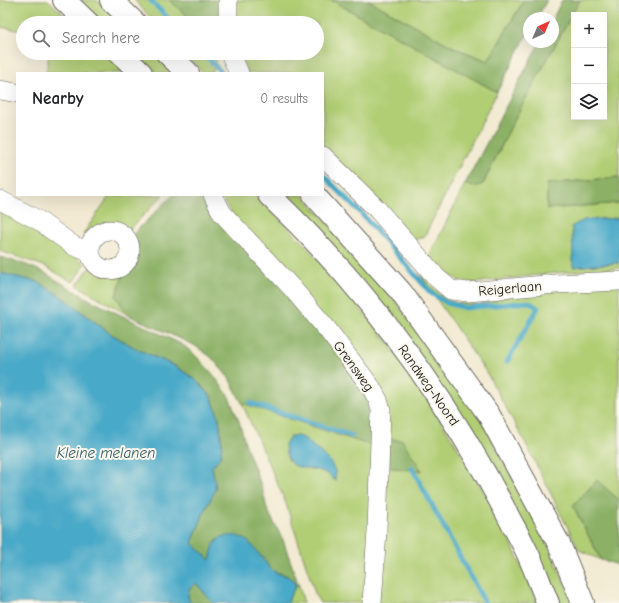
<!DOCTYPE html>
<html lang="en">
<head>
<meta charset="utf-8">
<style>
	:root { --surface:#fff; --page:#f6f6f6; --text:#202124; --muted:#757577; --line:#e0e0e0 }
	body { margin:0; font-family:"Comic Neue",sans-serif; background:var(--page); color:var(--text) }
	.controls { position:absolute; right:12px; top:12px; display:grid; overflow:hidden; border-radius:0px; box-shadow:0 4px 16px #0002 }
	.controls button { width:36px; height:36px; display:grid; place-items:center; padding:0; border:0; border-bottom:1px solid var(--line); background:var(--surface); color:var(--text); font:20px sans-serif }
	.compass { position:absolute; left:523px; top:12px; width:36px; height:36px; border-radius:50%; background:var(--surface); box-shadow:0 4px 16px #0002; rotate:44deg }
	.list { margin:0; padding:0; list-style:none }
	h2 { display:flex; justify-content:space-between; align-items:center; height:52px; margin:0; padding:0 16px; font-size:17px }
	h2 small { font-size:13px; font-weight:400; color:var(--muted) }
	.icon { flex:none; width:22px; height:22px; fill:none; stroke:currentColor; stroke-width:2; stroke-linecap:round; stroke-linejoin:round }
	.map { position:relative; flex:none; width:619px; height:603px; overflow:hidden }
	.search { position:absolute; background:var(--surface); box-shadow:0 4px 16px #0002; left:16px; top:16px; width:308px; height:44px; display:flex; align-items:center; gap:10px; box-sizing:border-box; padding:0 14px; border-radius:22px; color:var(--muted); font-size:15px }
	.panel { position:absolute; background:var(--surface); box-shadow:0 4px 16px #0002; left:16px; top:72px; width:308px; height:124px; border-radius:0px }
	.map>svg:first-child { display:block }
	.green { fill:#b1ce75; stroke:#667548; fill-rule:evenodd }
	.forest { fill:#8cb166; stroke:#546641 }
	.water { fill:#48a9c8; stroke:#326272 }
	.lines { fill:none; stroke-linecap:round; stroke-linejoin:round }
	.stream { stroke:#48a9c8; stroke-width:5 }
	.street-casing { stroke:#67645c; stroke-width:20 }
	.primary-casing { stroke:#67645c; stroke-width:24 }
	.street { stroke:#fff; stroke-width:19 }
	.primary { stroke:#fff; stroke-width:22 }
	.labels { text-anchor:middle; stroke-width:4; stroke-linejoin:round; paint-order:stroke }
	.street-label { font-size:14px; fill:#1c1c1c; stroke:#fbf7ec }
	.water-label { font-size:15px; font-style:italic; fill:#305b69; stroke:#fbf7ec }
</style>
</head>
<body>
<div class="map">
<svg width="619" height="603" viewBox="0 0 619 603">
	<rect width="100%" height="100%" fill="#fbf7ec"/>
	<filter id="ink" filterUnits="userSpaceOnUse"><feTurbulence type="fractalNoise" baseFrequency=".025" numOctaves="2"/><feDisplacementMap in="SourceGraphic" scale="8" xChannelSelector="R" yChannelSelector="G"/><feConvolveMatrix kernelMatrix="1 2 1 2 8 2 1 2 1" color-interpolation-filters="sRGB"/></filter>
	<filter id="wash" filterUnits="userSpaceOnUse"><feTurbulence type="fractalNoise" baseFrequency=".012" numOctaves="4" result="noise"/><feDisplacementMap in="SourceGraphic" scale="16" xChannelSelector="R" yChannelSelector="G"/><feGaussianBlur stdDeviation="0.9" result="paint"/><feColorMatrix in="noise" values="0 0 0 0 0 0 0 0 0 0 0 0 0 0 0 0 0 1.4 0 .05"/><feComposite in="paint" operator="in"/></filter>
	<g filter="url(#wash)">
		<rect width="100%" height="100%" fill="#f2ead2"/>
		<!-- green -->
		<g class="green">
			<path d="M0,0H48L73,23H23V31L0,27Z"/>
			<path d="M76,0H97L122,23H101Z"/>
			<path d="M134,0H169L196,23H156Z"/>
			<path d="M236,0H331L497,92L424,237L412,240L323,149V73H248L239,53H317V23H236Z"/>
			<path d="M368,0H524L488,61L455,48Z"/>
			<path d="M580,0H619V177L547,184V209L619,203V218L584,220L573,267L619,263V268L554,273L473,283L460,281L443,271L429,257L465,184L474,187L483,184L515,118ZM574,15H604V117H574Z"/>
			<path d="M49,53H105L126,73H46Z"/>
			<path d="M133,53H154L175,73H154Z"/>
			<path d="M184,53H219L212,73H203Z"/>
			<path d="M110,195H163L129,230C113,217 99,221 86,237L83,234Z"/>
			<path d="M219,195H255L302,241L354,301L408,369L475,475L506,532L538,603H378L385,467L422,470L387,439Z"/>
			<path d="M283,195H303L394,299L482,421L550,549L573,603H559L537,553Z"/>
			<path d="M0,207L63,246L85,264L73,282L44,266L0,251Z"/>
			<path d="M90,267C101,275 111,279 125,272L116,296L128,315L77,285Z"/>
			<path d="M419,273C429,283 441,298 454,302C462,304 472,304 480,304L540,288L619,283V500L597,481L574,506L601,560L579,550L525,442L488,375Z"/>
			<path d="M242,403L375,447L366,603H320L316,596L285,501Z"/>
			<path d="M296,586H299L304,603H288L290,596Z"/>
		</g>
		<!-- forest -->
		<g class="forest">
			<path d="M169,0H221V23H196Z"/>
			<path d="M331,0H368L455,48L488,61L524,0H547L537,18H529V31L497,92Z"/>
			<path d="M562,0H580L515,118L483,184L474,187L465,184L540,42H553V18Z"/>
			<path d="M619,177V203L547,209V184Z"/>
			<path d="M173,195H209L287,290L373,402L375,447L242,403L229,378L211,357L194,345L128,315L116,296C119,288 121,278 125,272C127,269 130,267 132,265C139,256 138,243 133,234Z"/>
			<path d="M0,257L27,265L43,272L92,301L183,345L194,354L212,373L228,395L239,421L246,446L262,488L267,509L283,540L299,586H296L294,581L286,575L272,571L263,557L214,544L210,560L192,543L203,515L216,488L212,467L222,443L219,418L211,396L195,379L175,366L137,349L111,334L59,295L38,282L0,273Z"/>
			<path d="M387,439L402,440L422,471L385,467Z"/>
			<path d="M597,480L619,500V565L601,560L573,506Z"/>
			<path d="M196,583L213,603H191L188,597L189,589Z"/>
		</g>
		<!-- water -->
		<g class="water">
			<path d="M619,218V263L573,267L572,226L584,220Z"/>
			<path d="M0,273L38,282L59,295L111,334L137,349L175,366L195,379L211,396L219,418L222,443L221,456L212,467L216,488L203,515L192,543L210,560L214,544L221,537C226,536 233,535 237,536C254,540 260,559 272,570C280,577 290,572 296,586L290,596L288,603H213L196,583L189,589L188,597L191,603H0Z"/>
			<path d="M291,436H297L304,438L330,461L336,473L335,481C333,479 331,476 328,474C309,463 286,477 285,444Z"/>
		</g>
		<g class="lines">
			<!-- stream -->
			<g class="stream">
				<path d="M150,0L173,23"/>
				<path d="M203,53L222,73"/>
				<path d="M323,175L361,213L431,293L447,303L465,308L529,302L538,308L507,362"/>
				<path d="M250,403L352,436"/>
				<path d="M412,468L485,603"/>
			</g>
		</g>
	</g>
	<g filter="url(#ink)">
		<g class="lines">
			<defs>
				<g id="street">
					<path d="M228,0V23"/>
					<path d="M230,53L239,73"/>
					<path d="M0,90L17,93"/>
					<path d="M323,156L377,209L437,278L451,290L468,292L556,284L619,281"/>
					<path d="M213,195L222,213L292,288L327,329L371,387L378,400L381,410L377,531L372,603"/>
					<path d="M0,200L38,220L74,246L90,252"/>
					<circle cx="110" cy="250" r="20"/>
				</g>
				<g id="primary">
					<path d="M64,0L88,23"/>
					<path d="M111,0L135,23"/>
					<path d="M120,53L141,73"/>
					<path d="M167,53L188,73"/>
					<path d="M269,195C365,286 445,395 506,512C514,528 524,544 531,561C537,575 542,589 548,603"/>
					<path d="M314,195L401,292L489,415L559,544L583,603"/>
				</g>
			</defs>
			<!-- street casing -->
			<use href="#street" class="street-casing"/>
			<!-- primary casing -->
			<use href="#primary" class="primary-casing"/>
			<!-- street -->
			<use href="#street" class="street"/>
			<!-- primary -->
			<use href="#primary" class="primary"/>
		</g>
	</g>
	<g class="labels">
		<!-- street labels -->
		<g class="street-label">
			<text transform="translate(510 288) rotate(-5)" y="5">Reigerlaan</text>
			<text transform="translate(354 366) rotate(54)" y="5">Grensweg</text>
			<text transform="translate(429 385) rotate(55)" y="5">Randweg-Noord</text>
		</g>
		<!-- water labels -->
		<g class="water-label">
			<text x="106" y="458">Kleine melanen</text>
		</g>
	</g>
</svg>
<div class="controls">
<button>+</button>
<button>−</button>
<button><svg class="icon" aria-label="layers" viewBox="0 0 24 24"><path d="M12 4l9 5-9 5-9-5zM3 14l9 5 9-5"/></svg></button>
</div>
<svg class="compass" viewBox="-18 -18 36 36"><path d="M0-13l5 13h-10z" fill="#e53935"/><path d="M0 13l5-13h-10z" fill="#757577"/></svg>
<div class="search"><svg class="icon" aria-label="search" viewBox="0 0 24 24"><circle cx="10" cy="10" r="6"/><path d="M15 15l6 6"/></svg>Search here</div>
<section class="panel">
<h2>Nearby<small>0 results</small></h2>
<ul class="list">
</ul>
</section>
</div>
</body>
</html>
